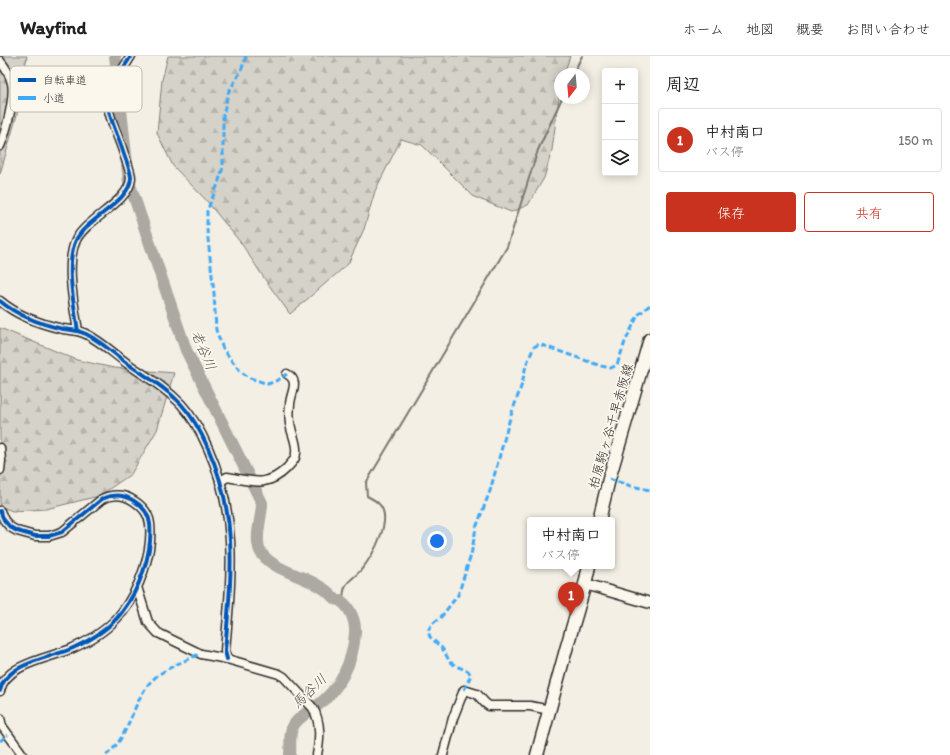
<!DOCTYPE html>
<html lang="ja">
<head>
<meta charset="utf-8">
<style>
	:root { --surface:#fff; --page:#f2f2f2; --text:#222; --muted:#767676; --line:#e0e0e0; --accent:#c8321e }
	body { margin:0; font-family:Itim,"Klee One",sans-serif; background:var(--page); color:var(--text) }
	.controls { position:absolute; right:12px; top:12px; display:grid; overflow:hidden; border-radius:4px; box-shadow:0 2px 10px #0003 }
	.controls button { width:36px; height:36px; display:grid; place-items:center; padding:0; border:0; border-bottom:1px solid var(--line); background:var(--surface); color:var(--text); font:20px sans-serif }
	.compass { position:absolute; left:554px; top:12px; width:36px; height:36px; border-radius:50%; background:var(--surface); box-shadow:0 2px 10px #0003; rotate:196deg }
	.you { position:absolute; left:437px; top:485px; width:14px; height:14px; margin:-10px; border:3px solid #fff; border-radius:50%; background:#1a73e8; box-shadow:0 0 0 6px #1a73e833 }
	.badge { display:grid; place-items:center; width:26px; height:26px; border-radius:50%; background:var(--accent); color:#fff; font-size:13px; font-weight:700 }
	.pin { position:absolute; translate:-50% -33px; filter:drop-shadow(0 1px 2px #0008) }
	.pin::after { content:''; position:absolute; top:21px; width:14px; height:12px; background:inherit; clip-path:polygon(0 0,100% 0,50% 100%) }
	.popup { position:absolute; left:527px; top:461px; width:88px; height:52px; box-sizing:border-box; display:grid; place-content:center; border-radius:4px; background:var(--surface); filter:drop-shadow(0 1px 3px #0005); font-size:13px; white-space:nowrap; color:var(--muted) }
	.popup b { font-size:15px; color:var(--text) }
	.popup::after { content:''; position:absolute; left:50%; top:100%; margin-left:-8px; border:8px solid transparent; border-top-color:var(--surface) }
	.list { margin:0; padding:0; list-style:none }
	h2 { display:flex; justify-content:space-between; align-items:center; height:52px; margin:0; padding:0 16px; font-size:17px }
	h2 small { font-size:13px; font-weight:400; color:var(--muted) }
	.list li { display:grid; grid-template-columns:26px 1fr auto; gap:12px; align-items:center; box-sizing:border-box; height:64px; margin:0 8px 8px; padding:0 8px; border:1px solid var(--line); border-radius:4px }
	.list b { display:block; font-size:15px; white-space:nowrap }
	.list p { margin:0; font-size:13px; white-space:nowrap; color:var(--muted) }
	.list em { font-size:13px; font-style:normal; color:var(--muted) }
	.actions { display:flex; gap:8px; padding:12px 16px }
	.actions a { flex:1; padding:9px 0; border:1px solid var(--accent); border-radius:4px; text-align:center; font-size:14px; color:var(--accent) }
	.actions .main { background:var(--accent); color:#fff }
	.icon { flex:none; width:22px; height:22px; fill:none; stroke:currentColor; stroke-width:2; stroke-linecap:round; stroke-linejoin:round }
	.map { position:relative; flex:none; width:650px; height:699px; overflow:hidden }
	header { display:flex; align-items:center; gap:24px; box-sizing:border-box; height:56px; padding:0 20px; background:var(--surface); border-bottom:1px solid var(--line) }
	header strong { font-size:19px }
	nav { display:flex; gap:22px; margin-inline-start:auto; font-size:14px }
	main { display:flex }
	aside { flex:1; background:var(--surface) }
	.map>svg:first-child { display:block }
	.forest { fill:url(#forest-firs); stroke:#807e7a }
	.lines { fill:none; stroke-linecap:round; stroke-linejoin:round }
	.stream { stroke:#787772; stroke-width:2 }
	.river { stroke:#aca9a2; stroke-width:12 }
	.minor-casing { stroke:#2b2b2b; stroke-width:11 }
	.tertiary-casing { stroke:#2b2b2b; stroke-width:13 }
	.primary-casing { stroke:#2b2b2b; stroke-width:15 }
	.minor { stroke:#fbf7ec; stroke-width:8 }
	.tertiary { stroke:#fbf7ec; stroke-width:10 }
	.primary { stroke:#fbf7ec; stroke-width:12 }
	.quiet { stroke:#3fa9f5; stroke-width:3; stroke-dasharray:6 3; stroke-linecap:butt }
	.cycleway-casing { stroke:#fbf7ec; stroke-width:6 }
	.cycleway { stroke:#0057b8; stroke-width:4 }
	.labels { text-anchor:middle; stroke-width:3.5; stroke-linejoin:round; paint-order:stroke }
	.street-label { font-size:13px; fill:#2b2b2b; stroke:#fbf7ec }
	.water-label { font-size:14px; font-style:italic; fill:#585755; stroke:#fbf7ec }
	.key { fill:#fbf7ec; stroke:#bdbab2; stroke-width:1 }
	.key-label { font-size:11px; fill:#2b2b2b }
</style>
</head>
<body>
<header>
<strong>Wayfind</strong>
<nav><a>ホーム</a><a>地図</a><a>概要</a><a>お問い合わせ</a></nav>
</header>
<main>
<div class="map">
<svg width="650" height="699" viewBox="0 0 650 699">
	<defs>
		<pattern id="forest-firs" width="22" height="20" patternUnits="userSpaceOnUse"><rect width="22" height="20" fill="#d5d2c9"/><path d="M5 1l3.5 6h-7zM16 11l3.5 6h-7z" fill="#b7b4ad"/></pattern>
	</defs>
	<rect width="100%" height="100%" fill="#f3efe4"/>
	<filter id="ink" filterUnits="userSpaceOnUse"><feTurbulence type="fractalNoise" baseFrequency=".025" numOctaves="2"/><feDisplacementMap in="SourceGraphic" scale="8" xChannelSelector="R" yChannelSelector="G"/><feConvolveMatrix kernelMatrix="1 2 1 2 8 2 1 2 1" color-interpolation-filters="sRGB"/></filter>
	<g filter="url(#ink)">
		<!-- forest -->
		<g class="forest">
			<path d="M0,0H27L17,59L0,118Z"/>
			<path d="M168,0H570L564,18H560V33L552,94L544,122L528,149L511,156L474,141L422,89L401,83L375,135L364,173L348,208L290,258L266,225L241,187L205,143L173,110L157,77L162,24Z"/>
			<path d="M0,272L77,304L114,312L174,317L157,374L131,418L99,440L46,453L12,455L0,450Z"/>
		</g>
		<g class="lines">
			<!-- stream -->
			<g class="stream">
				<path d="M573,18L582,0"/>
				<path d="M343,548C343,542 343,534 346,529C349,524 357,519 361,514C372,501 395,462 378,447C375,444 371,442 367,440L366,427L507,191L538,94L562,42"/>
			</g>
			<!-- river -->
			<path class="river" d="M115,0L129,126L186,294L262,447C262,461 255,478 259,492C264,510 299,519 314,527C319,530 325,533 329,537C331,539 333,542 336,543C340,546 337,542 341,545C351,552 356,567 355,577C353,606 340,633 317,650C308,656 297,662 292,672C289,681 291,690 290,699"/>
			<defs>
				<g id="minor">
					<path d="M0,5C5,11 10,19 12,27C15,42 6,76 0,90"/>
					<path d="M0,245C18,260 40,268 63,273C71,274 78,274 86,278C102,286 114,298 128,308C147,321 166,332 181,348C193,361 201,376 208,392C239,461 231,522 225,595L227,603"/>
					<path d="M78,275C74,250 65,207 76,184C87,162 130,146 131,122C131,115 125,102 123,95C119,82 109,62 108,49C107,35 124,12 131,0"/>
					<path d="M0,392L1,405L0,414"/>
					<path d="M220,426L227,421C252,425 267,432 287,412C291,407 296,404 296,397C297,390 294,382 292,376C289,367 289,357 290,348C291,336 300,325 287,318"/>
					<path d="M0,455L4,464L10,471L17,475L35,480H49L62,476L102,443C112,438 124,438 134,445C142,450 149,458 150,468C153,497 139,534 122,556C110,572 91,584 73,592C52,602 5,607 0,635"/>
					<path d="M137,531L148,566L158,577L201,598L227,603L279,618L284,621L313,652C321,667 320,682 317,699"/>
					<path d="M0,662L2,670L23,699"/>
					<path d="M443,699L453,662L464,634L477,638L485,647L489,650H530L550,654"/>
				</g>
				<path id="tertiary" d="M585,528L650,547"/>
				<g id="primary">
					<path d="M599,464L609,423L650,283"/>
					<path d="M537,699L567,590L585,528L589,510"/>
				</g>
			</defs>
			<!-- minor casing -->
			<use href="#minor" class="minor-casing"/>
			<!-- tertiary casing -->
			<use href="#tertiary" class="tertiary-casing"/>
			<!-- primary casing -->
			<use href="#primary" class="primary-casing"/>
			<!-- minor -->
			<use href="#minor" class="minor"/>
			<!-- tertiary -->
			<use href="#tertiary" class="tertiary"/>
			<!-- primary -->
			<use href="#primary" class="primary"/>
			<!-- quiet -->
			<g class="quiet">
				<path d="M246,0L241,15L228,37L223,60V111L218,128L207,155V174L214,237L216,274L223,293L241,316L250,322L268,328L278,324L287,318"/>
				<path d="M609,423L631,430L650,434"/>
				<path d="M464,634L471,619L468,615L456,610L450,606L442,592L430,581L428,575L432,568L441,561L458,539L471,499L476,472L490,435L510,362L522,328L526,309L534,291L539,288L601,310L611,312L617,309L625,286L638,259L650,249"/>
				<path d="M0,685L8,679"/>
				<path d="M106,699C127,684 131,654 145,633C156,615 181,607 199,598"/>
			</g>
			<defs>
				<g id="cycleway">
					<path d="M0,245C18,260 40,268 63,273C71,274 78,274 86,278C102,286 114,298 128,308C147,321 166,332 181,348C193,361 201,376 208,392C239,461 231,522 225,595L227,603"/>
					<path d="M78,275C74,250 65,207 76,184C87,162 130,146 131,122C131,115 125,102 123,95C119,82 109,62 108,49C107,35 124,12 131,0"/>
					<path d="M0,455L4,464L10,471L17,475L35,480H49L62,476L102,443C112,438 124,438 134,445C142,450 149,458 150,468C153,497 139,534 122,556C110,572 91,584 73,592C52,602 5,607 0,635"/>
				</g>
			</defs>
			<!-- cycleway casing -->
			<use href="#cycleway" class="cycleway-casing"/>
			<!-- cycleway -->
			<use href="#cycleway" class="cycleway"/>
		</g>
	</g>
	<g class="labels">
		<!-- street labels -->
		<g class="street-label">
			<text transform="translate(610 370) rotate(-74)" y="5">柏原駒ヶ谷千早赤阪線</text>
		</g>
		<!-- water labels -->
		<g class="water-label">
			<text transform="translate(204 294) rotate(67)" y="5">老谷川</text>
			<text transform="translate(309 635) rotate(-44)" y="5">馬谷川</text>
		</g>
	</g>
	<!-- legend -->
	<rect x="10" y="10" width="132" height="46" rx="6" class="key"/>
	<rect x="18" y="22" width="18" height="4" fill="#0057b8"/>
	<rect x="18" y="40" width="18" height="4" fill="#3fa9f5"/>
	<g class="key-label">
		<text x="43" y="28">自転車道</text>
		<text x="43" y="46">小道</text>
	</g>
</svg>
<div class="controls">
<button>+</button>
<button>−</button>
<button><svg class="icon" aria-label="layers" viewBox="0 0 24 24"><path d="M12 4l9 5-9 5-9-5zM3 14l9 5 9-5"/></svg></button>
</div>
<svg class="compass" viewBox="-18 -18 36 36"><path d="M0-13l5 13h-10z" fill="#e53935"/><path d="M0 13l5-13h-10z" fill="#767676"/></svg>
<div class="you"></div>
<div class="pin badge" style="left:571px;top:559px">1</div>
<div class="popup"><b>中村南口</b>バス停</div>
</div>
<aside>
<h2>周辺<small></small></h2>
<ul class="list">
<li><span class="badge">1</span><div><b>中村南口</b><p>バス停</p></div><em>150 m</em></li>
</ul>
<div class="actions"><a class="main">保存</a><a>共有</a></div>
</aside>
</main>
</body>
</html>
